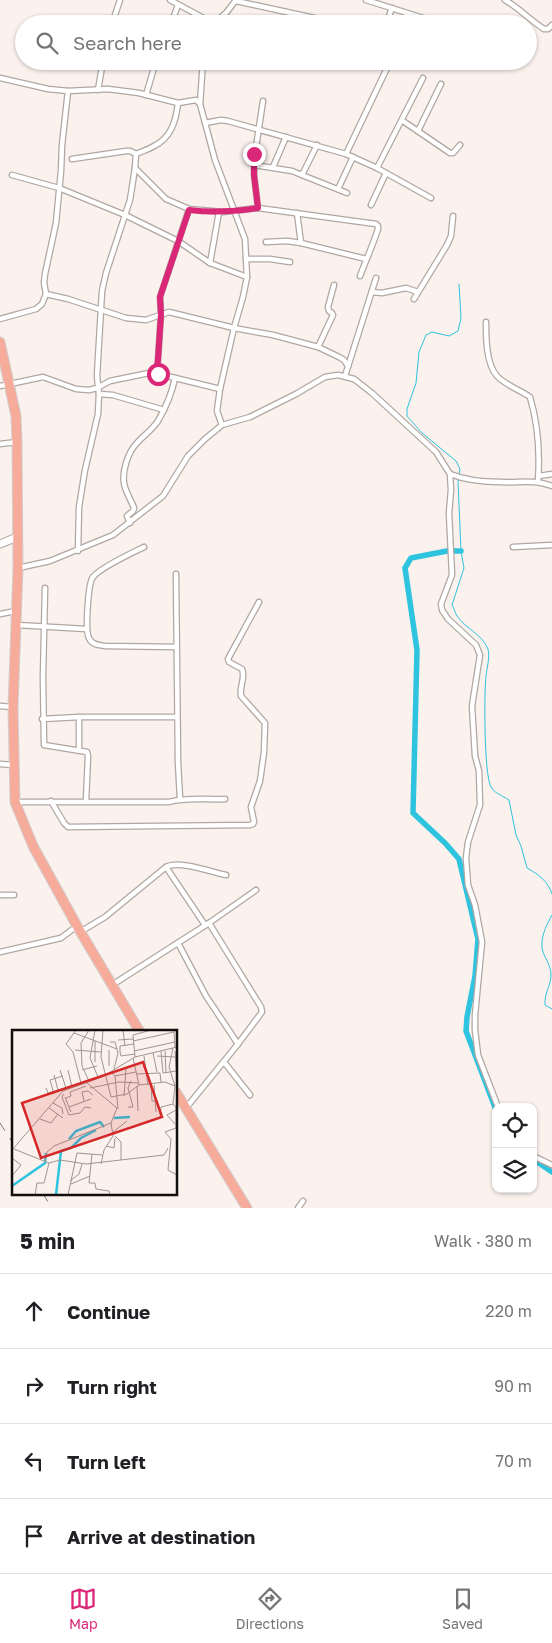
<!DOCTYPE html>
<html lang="en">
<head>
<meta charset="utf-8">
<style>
	:root { --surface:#fff; --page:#f6f6f6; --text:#202124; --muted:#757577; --line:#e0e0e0; --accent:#db2777 }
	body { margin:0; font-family:"Golos Text",sans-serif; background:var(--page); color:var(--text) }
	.controls { position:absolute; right:15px; bottom:15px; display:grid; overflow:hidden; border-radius:10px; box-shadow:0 1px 4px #0004 }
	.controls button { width:45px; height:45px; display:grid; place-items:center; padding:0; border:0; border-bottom:1px solid var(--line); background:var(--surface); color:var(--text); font:25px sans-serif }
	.stop { position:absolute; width:15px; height:15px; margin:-11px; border:4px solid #db2777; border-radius:50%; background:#fff }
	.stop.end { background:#db2777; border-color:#fff; box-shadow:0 1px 5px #0008 }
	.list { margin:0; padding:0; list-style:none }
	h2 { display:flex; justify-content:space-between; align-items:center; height:65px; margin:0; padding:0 20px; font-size:21px }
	h2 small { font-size:16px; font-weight:400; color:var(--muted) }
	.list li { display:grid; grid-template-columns:32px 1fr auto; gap:15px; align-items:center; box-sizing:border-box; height:75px; padding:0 20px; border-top:1px solid var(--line) }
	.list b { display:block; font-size:19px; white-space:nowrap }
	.list em { font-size:16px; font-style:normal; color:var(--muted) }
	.icon { flex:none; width:28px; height:28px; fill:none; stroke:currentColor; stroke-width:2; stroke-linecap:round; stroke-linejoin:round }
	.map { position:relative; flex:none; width:552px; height:1208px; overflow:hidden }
	.search { position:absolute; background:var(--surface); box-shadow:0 1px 4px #0004; left:15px; right:15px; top:15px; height:55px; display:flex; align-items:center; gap:12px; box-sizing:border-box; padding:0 18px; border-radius:28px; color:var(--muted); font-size:19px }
	.sheet { height:365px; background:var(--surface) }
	nav { display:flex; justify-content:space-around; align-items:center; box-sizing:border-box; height:70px; border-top:1px solid var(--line); background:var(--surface); font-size:14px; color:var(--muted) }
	nav a { display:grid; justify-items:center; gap:2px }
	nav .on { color:var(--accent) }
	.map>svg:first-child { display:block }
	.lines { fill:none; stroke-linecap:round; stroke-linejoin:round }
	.stream { stroke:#2ec3de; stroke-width:1 }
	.canal { stroke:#2ec3de; stroke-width:5.5 }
	.street-casing { stroke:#b0a7a3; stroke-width:7 }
	.secondary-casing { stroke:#b0a7a3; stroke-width:9 }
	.highway-casing { stroke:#d0cfcf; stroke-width:11 }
	.street { stroke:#fff; stroke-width:4.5 }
	.secondary { stroke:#fff; stroke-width:7 }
	.highway { stroke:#f7ab9b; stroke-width:9 }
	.rail { stroke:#7f7876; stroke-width:1; stroke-dasharray:9 9; stroke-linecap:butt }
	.route { stroke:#db2777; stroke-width:6 }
	.inset-river { fill:none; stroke:#2ec3de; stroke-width:2.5 }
	.inset-road { fill:none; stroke:#9e9693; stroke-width:1 }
	.view { fill:#d62828; fill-opacity:0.15; stroke:#d62828; stroke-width:2.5 }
	.inset-edge { fill:none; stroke:#120e0d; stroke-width:2.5 }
</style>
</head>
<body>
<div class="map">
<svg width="552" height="1208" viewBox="0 0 552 1208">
	<rect width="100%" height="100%" fill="#fbf1ed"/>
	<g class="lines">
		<!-- stream -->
		<g class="stream">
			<path d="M459,284L461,318L458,331L449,336L432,332L426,335L419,352L416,383L407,409V416L422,433L456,461L460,469L458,481L461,551L464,568L452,605C454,608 455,613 457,616C466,629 482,634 488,649C490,658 487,667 486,676C484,692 484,775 491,787C494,793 503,796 509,800L516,835L521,846L527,868C538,874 548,881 552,894"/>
			<path d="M552,915C546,926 539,940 543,952C546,960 551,966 551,975C551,986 544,993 545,1005L552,1009"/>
		</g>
		<!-- canal -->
		<g class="canal">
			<path d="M461,551H447L411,558L405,568L417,650L413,813L445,843L459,859L478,939L475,976L467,1017L466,1031L496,1110"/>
			<path d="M533,1159L552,1172"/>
		</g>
		<defs>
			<g id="street">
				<path d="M170,0L209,21L226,24"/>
				<path d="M366,0L442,24"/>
				<path d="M505,0C519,8 530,20 544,29H548L552,25"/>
				<path d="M236,1L342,24"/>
				<path d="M214,23L226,13L236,0"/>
				<path d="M112,24L120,0"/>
				<path d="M171,24L178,5"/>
				<path d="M386,24L392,8"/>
				<path d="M0,78L48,89L68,91L108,89L139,93L178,103L196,100L200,104L215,160L245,239L247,277L243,297L234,328L220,389L217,411L222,425"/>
				<path d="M98,90L103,61"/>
				<path d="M146,95L156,61"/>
				<path d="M200,104L203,61"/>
				<path d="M403,121L450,153H453L460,145"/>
				<path d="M205,123L221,120L228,121L346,154L377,168L431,198"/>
				<path d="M418,131L441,84"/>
				<path d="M136,154C142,151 148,150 154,146C171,138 176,121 178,103"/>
				<path d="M346,154L388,66"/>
				<path d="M72,159L126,151H130L136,154"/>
				<path d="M254,165L292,171L347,193"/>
				<path d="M273,167L286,137"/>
				<path d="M135,168L166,199L189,209L223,212L258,208L376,224L378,226V229C373,245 366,260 360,276"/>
				<path d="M377,168L423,78"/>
				<path d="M12,175L59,188L125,215L178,241L210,263L247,277"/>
				<path d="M302,175L317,145"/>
				<path d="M338,189L353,157"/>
				<path d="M371,205L386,173"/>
				<path d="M258,208L254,175L255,154L263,101"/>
				<path d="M297,213L301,243"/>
				<path d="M266,242L287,241L301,243L366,259"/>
				<path d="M246,259H270L290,262"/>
				<path d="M210,263L219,212"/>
				<path d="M372,292L382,293L406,288L418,292"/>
				<path d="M46,294L68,299L126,318L146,320L169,312L234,328L273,335L318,347L339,357L344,360L348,366"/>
				<path d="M414,299L447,245L451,236L453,216"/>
				<path d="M0,319L36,309L42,304L46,294L44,283L45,274L56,223L61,171L62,145L68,91"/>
				<path d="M486,322C486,337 486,364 497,376C505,385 520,390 530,397C538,424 540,453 538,481"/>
				<path d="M318,347L333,315L332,313L329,311L328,307L334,285"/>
				<path d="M157,374L161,314L160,297L189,209"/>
				<path d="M345,376L376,278"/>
				<path d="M0,386L43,377L76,389L89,390L97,388L110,381L149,373L159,374L220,389"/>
				<path d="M99,394L113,395L164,410"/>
				<path d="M0,444L17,442"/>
				<path d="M450,474C465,480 485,482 501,482C520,483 533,479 552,486"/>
				<path d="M539,476L552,474"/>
				<path d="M130,523L127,516L133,511L134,508C131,500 125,491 124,483C122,471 128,452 137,443C144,435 152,430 158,421C166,407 172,393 175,378"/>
				<path d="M144,547C132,553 101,567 93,577C88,583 85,631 89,638C92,645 99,645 105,646L176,647"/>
				<path d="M513,547L552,545"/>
				<path d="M78,551L79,507L85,470L98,414L99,394L97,376L102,291L106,273L130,200L135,168L136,154"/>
				<path d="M18,568L50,561L113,535L163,496L188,456L205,439L222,425L250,417L296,394L325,377L338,375L354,379L372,393L436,452L450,474L451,490L449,513L452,575L441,604L442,610L448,619L476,645L480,655L472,706L475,756L479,771L480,805L468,842L466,858L468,885L475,905L482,942L475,1015V1030L478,1055L498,1107"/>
				<path d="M176,574L178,762L180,799"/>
				<path d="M45,588L43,677L44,745L87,752L88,756L86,801"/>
				<path d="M0,614L16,611"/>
				<path d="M17,625L86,629"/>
				<path d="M0,706L13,707"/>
				<path d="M42,719L79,717H177"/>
				<path d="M79,750V717"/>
				<path d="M0,764L14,765"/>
				<path d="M51,801L64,823L68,827L250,825L253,824L254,822L251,807L260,781L264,752L265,723L241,696C239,686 246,678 242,669L229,662L228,659L259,602"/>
				<path d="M15,802H169C187,797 206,800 225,799"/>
				<path d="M166,867L205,925"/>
				<path d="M0,895H14"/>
				<path d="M80,932L105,917L166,867C180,860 211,872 226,875"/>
				<path d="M178,943L206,996L238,1044"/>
				<path d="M0,952L61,938L77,926"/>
				<path d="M112,985L209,923L256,890"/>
				<path d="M224,1062L250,1095"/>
				<path d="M186,1108L238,1044L262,1012L261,1007L209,923"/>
				<path d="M533,1156L552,1165"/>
				<path d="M298,1208L303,1201"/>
			</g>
			<path id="secondary" d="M0,544L17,537"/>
			<g id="highway">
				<path d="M0,342L16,416L17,442L18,568L13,707L15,802L33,846L77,926L140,1032"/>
				<path d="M176,1092L247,1208"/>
			</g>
		</defs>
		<!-- street casing -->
		<use href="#street" class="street-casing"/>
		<!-- secondary casing -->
		<use href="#secondary" class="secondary-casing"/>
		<!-- highway casing -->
		<use href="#highway" class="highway-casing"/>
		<!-- street -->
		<use href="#street" class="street"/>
		<!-- secondary -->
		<use href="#secondary" class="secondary"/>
		<!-- highway -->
		<use href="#highway" class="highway"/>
		<!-- rail -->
		<g class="rail">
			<path d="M0,1123L14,1145"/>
			<path d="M43,1194L52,1208"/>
		</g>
	</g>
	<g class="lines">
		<!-- route -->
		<path class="route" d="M158,374H157L161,314L160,297L189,210C214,213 233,212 258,208L254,175V154"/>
	</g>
	<!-- overview -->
	<g transform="translate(12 1030)">
		<rect width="165" height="165" fill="#fbf1ed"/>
		<path class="inset-river" d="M102,88L118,87M57,109L64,101L88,92L92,97M0,156L33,133L34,123M44,165L49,121L59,118L69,108L84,100"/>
		<path class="inset-road" d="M64,0L54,14L61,22L69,53M83,0L78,28L86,47M91,0L89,27L99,67M111,0L113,16M162,1L163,17M62,3L105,19M106,10L121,9M121,11L162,2M98,12H103L106,23L102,39M63,20L89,22M97,20V36M122,21L163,12M149,21L151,43L164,41M153,21L154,43M163,21L165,51M108,22V16L122,14M108,22L109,26L123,24M141,23L145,42M132,26L136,55M145,26L163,27M123,27L121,5L139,0M83,32V11M48,40L54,58M56,40L60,57M70,40L85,36M99,42L103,46L124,42M125,44L148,43L149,52M42,45L46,60M103,46L106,79M77,51L70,36L69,13L77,0M75,53L105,78L99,93L101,106L92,120L89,134M127,55L153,52L163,56M139,55L140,71H143M142,55L144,82M125,56L126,81M34,58L36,63L53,58M78,58L107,52L127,53M42,64L38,50L51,46M52,64L50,67L57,85L68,83L73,77L79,78M112,66L114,39M53,67L59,82M99,67L115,64L127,55L121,28M54,68L59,66L58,62L74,56M72,71L70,62L76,61L81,65M41,73L50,78L51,84M161,74L164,77V98L153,102L159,109L156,140L165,145M57,77L79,69M116,77H121L116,58L119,51M37,78L51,88M148,88L149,77L161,74L163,56L157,37L161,18M28,89L39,93L46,84M163,94L155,85L164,80M101,102L115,91M103,106L109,112V130M94,116L102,118L103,108M2,119L37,133L48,130L74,134L152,125L156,118M0,120L51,61L90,47L123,27L165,17M80,124L77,153H83L84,159L97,161L98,165M0,128L9,135L0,146M33,132L35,122L42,116L99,93M58,151L67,144L70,134M59,154L78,146M23,165L25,153H32L37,133M56,165L65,123L90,125"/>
		<path class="view" d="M131,32L150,87L29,128L10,73Z"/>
		<rect width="165" height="165" class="inset-edge"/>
	</g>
</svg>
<div class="controls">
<button><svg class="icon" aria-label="locate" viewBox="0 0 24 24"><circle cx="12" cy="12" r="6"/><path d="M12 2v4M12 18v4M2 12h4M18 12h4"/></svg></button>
<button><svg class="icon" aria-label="layers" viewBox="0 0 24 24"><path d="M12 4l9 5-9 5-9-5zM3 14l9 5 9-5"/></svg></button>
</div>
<div class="stop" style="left:158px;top:374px"></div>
<div class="stop end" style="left:254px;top:154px"></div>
<div class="search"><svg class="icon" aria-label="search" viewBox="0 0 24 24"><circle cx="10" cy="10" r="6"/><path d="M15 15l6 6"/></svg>Search here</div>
</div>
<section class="sheet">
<h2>5 min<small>Walk · 380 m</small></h2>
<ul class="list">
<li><svg class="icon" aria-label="ahead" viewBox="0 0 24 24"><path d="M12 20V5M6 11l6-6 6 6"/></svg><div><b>Continue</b></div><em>220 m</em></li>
<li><svg class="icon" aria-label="right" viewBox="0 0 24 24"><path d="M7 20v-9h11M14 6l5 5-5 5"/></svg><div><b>Turn right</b></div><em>90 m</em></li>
<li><svg class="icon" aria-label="left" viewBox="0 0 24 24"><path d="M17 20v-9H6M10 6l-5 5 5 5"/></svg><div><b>Turn left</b></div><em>70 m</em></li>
<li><svg class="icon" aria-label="arrive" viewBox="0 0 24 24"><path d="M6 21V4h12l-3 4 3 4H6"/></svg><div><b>Arrive at destination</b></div></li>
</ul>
</section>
<nav>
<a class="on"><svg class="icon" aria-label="map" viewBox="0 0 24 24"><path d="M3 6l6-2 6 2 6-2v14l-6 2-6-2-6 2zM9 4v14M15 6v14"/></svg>Map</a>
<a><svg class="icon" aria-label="directions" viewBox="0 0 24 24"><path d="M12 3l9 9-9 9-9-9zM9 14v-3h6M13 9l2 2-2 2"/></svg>Directions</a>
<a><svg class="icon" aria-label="saved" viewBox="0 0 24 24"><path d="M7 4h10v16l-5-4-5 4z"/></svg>Saved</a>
</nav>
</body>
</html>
